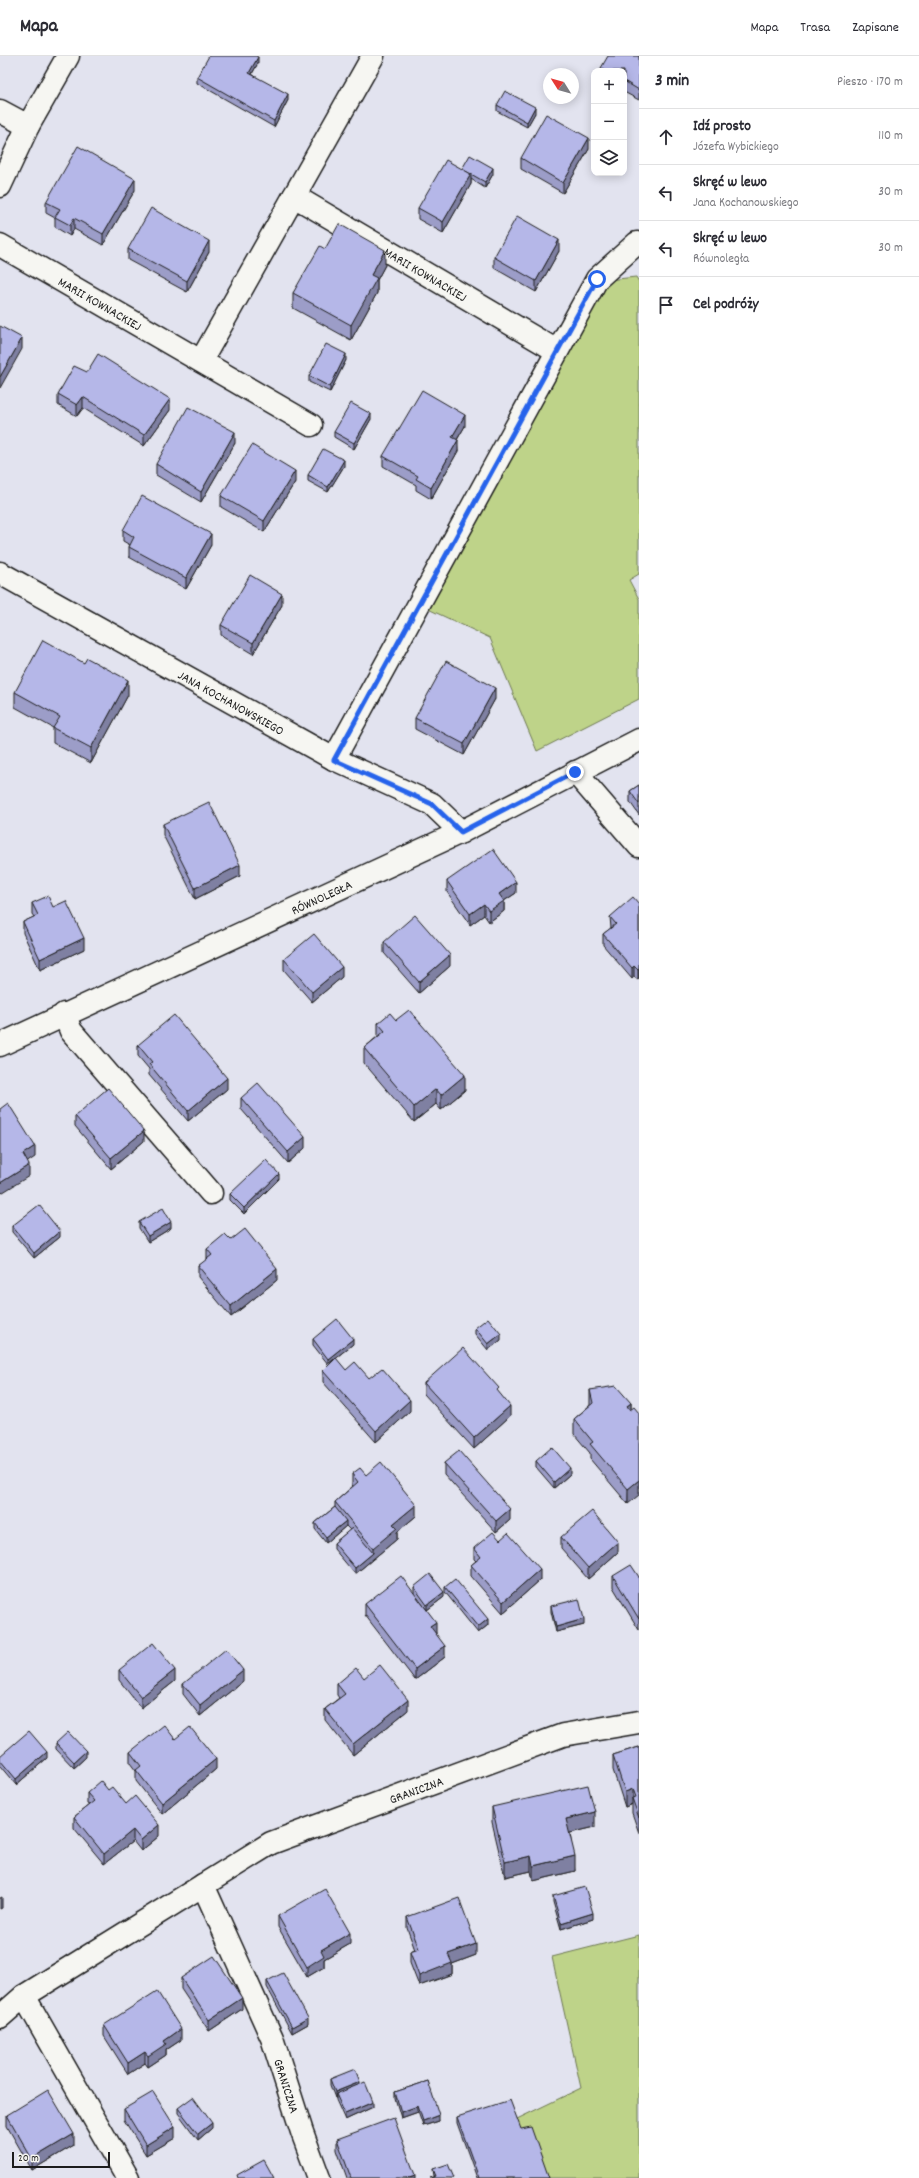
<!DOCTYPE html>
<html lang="pl">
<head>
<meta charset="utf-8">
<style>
	:root { --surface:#fff; --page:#f2f2f3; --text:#2b2b33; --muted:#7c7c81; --line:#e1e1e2 }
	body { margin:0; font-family:Dekko,sans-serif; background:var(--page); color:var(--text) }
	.controls { position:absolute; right:12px; top:12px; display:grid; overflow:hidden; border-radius:8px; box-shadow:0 2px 10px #0003 }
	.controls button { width:36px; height:36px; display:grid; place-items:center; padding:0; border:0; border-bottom:1px solid var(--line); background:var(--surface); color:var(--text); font:20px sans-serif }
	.compass { position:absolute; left:543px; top:12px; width:36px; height:36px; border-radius:50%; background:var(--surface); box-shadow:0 2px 10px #0003; rotate:307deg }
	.scale { position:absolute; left:12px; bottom:10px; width:98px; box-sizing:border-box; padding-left:4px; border:2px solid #1c1c1c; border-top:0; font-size:11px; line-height:14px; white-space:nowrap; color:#1c1c1c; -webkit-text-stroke:3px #f6f6f2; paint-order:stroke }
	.stop { position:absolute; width:12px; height:12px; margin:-9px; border:3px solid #2563eb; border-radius:50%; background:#fff }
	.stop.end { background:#2563eb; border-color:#fff; box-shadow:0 1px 4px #0008 }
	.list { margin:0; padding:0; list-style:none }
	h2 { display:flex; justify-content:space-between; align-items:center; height:52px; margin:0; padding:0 16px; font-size:17px }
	h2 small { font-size:13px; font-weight:400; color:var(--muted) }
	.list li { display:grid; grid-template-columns:26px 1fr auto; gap:12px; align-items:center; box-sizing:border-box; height:56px; padding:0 16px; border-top:1px solid var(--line) }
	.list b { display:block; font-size:15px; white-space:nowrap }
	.list p { margin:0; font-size:13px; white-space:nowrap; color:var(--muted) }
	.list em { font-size:13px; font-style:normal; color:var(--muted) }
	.icon { flex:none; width:22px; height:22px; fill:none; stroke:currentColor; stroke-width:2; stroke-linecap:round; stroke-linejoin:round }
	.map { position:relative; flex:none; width:639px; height:2122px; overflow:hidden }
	header { display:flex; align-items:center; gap:24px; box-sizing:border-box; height:56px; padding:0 20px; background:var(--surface); border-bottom:1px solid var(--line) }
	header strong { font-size:19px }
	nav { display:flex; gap:22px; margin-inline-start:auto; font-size:14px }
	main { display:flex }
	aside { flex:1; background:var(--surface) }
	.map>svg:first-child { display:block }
	.green { fill:#bed389; stroke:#6d7852 }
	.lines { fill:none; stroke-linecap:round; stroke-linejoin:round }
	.minor-casing { stroke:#1c1c1c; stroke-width:25 }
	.minor { stroke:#f6f6f2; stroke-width:22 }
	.wall { fill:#9c9dc8; stroke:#1c1c1c }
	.shaded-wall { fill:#7f80a2; stroke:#1c1c1c }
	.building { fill:#b5b7e8; stroke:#1c1c1c }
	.route { stroke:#2563eb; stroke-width:5 }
	.labels { text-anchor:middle; stroke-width:4; stroke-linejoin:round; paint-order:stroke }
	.street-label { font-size:13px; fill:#1c1c1c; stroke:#f6f6f2 }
</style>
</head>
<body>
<header>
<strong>Mapa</strong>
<nav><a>Mapa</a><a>Trasa</a><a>Zapisane</a></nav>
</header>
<main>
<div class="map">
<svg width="639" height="2122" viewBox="0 0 639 2122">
	<rect width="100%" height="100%" fill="#e2e3ef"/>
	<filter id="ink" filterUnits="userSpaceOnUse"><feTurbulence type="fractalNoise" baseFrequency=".025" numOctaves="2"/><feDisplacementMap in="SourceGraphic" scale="8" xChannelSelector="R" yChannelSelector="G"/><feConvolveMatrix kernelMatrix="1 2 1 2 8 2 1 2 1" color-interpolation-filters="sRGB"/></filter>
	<g filter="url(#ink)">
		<!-- green -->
		<g class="green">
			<path d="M636,221L639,226V518L629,524L639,543V643L537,695L490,582L426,552L608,224Z"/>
			<path d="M639,1879V2122H491L484,2079L581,2032L552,1901Z"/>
		</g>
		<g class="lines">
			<defs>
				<g id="minor">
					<path d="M0,55L28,70"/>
					<path d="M0,130L28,70L68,0"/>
					<path id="s1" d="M294,140L557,295"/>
					<path id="s2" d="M0,189L311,369"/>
					<path d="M201,305L373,0"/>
					<path id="s3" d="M0,517L334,703L432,748L461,776"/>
					<path d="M334,703L597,223L637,187"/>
					<path d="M575,716L639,790"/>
					<path d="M64,958L71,975L211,1137"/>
					<path id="s4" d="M0,989L461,776L639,684"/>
					<path id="s5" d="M203,1829L272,1982L302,2076L319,2122"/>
					<path d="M24,1940L128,2122"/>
					<path id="s6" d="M0,1961L24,1940L271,1787L563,1679L639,1666"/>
				</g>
			</defs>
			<!-- minor casing -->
			<use href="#minor" class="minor-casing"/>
			<!-- minor -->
			<use href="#minor" class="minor"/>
		</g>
		<!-- wall -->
		<g class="wall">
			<path d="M639,0V44L624,36V15H601V12Z"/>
			<path d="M258,7L252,18L288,44L274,71L197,27V21Z"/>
			<path d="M497,49L535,57L527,71L497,55Z"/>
			<path d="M589,93L563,137L521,113V102Z"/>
			<path d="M462,113L493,118L485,132L471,123V128L443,177L418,163V152Z"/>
			<path d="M135,134L103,189L74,173L70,180L55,171V162L46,157V146Z"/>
			<path d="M128,193L209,196L187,236L128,204Z"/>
			<path d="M325,193L385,209L377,224V237L351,284L293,252V237Z"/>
			<path d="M559,195L536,236L494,212V201Z"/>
			<path d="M346,304L330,336L309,326V320Z"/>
			<path d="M87,316L170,354L144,390L83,352L77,360L58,349V338Z"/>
			<path d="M371,363L354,393L334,381V376Z"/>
			<path d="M465,370L457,384L458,395L431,443L416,434V429L383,410V400Z"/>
			<path d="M235,387L201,446L156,419V408Z"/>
			<path d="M344,410L328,436L308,425V419Z"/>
			<path d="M295,426L264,476L221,451V440Z"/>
			<path d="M123,474L211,489L186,533L129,501V491L130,489L123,485Z"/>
			<path d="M282,549L253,598L221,579V569Z"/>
			<path d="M84,607L128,639L91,707L53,687V672L15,651V636Z"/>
			<path d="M495,643L464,699L415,673V662Z"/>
			<path d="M639,729V759L630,746V735Z"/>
			<path d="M163,768L240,820L195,843L163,779Z"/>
			<path d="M447,825L516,837L504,845V855L489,866L484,859L470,869L447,836Z"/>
			<path d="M32,847L84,893L40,914L23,877V866L34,861L32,858Z"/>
			<path d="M639,848V923L638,924L634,921L632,923L603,889V878L611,872L610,861Z"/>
			<path d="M384,886L450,910L419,937L384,897Z"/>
			<path d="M284,903L342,921L312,946L284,914Z"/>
			<path d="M396,964L465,1034L441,1054L436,1048L414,1066L364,1007V992L378,980V967Z"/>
			<path d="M138,989L227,1033L188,1065L149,1019V1013L138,1000Z"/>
			<path d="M241,1042L305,1092L288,1107L241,1053Z"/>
			<path d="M75,1060L144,1085L111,1113L75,1070Z"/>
			<path d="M279,1123L244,1158L230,1144V1138Z"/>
			<path d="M139,1166L171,1172L148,1186L139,1172Z"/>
			<path d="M12,1170L60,1181L34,1202L12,1176Z"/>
			<path d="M231,1184L277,1224L231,1261L198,1221V1210L207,1204V1193Z"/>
			<path d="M475,1272L501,1284L488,1294L475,1278Z"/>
			<path d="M313,1283L353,1288L328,1308L313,1289Z"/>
			<path d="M323,1315L369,1322L410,1355L376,1386L323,1326Z"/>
			<path d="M424,1327L499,1337L510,1360L474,1393L424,1338Z"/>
			<path d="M590,1334L631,1347L628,1448L590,1403V1397L574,1378V1363L590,1349Z"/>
			<path d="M536,1405L570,1418L554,1432L536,1411Z"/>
			<path d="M444,1407L510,1464L496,1476L444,1418Z"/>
			<path d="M352,1418L366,1419L416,1460L397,1476V1483L355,1518L334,1493V1487L350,1474L346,1470L326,1487L315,1473V1467L335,1451V1446L353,1430L352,1429Z"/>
			<path d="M561,1481L618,1496L588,1523L561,1492Z"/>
			<path d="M474,1492L540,1524L503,1557L471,1520V1509L476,1505L474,1503Z"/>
			<path d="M613,1520L639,1521V1574L613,1531Z"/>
			<path d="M414,1531L444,1541L427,1554L416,1540L436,1577L445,1601L415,1624L365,1559V1548L414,1537Z"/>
			<path d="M445,1531L488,1569L478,1577L445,1536Z"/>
			<path d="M551,1550L584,1569L556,1576L551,1556Z"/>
			<path d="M119,1614L175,1625L141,1652L119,1624Z"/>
			<path d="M364,1622L408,1654L353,1699L325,1664V1653L339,1642L337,1639V1628Z"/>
			<path d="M243,1625L200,1660L183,1638V1628Z"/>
			<path d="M175,1683L216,1713L162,1758L136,1725V1715L130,1707V1696Z"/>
			<path d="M56,1687L86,1701L74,1712L56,1693Z"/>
			<path d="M639,1691V1777L632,1757V1748L625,1751L613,1714V1699Z"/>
			<path d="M0,1700L47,1702L16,1729L0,1710Z"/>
			<path d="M108,1734L126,1748L159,1780L141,1795L133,1785L104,1808L74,1772V1761L89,1749L87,1748V1737Z"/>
			<path d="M492,1751L595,1771L570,1777L575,1815L533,1825L531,1815L505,1821L492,1766Z"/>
			<path d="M553,1840L593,1863L561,1873L553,1846Z"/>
			<path d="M278,1860L350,1888L324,1903V1911L307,1921L278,1871Z"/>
			<path d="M407,1861L476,1899L452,1908V1918L419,1930L410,1907V1896L415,1894L407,1872Z"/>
			<path d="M181,1922L242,1953L209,1975L181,1933Z"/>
			<path d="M267,1925L308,1968L292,1977L267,1931Z"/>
			<path d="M104,1969L181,1984L166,1994V1999L148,2011L145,2007L128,2018L104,1980Z"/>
			<path d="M330,2023L360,2028L373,2051L345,2064L336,2044V2042H335L330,2029Z"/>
			<path d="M428,2025L439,2065L423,2070L418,2056L401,2062L395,2042V2036Z"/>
			<path d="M178,2052L212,2072L198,2084L178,2057Z"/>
			<path d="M124,2053L175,2082L146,2099L124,2064Z"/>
			<path d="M7,2059L74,2089L32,2114L7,2070Z"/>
			<path d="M457,2061L521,2073L549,2122H477L457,2067Z"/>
			<path d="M337,2083L415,2122H347L337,2094Z"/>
			<path d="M433,2113L454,2122L434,2120Z"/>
		</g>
		<!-- shaded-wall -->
		<g class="shaded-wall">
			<path d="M258,1V7L249,23V17Z"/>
			<path d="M288,38V44L274,71V65Z"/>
			<path d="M535,51V57L527,71V66Z"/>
			<path d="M589,82V93L563,137V127Z"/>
			<path d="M493,112V118L485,132V126Z"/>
			<path d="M471,118V128L443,177V166Z"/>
			<path d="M135,123V134L103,189V178Z"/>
			<path d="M74,162V173L70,180V169Z"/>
			<path d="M559,184V195L536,236V225Z"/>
			<path d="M209,185V196L187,236V225Z"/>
			<path d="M385,194V209L377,224V237L351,284V269L371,219Z"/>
			<path d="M22,282V293L0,332V321Z"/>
			<path d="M346,298V304L330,336V331Z"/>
			<path d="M83,341V352L77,360V349Z"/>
			<path d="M170,343V354L144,390V379Z"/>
			<path d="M371,358V363L354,393V387Z"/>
			<path d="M465,359V370L452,392V381Z"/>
			<path d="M235,376V387L201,446V436Z"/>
			<path d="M458,384V395L431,443V432Z"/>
			<path d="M344,404V410L328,436V431Z"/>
			<path d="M295,415V426L264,476V465Z"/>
			<path d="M211,478V489L186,533V522Z"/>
			<path d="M282,538V549L253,598V587Z"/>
			<path d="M128,624V639L91,707V692Z"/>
			<path d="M495,632V643L464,699V688Z"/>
			<path d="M240,809V820L195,843V832Z"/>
			<path d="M516,826V837L504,845V855L489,866V855L499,838Z"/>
			<path d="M484,848V859L470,869V858Z"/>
			<path d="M84,882V893L40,914V903Z"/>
			<path d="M450,899V910L419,937V926Z"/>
			<path d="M634,910V921L632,923V912Z"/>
			<path d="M342,911V921L312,946V936Z"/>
			<path d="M639,912V923L638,924V914Z"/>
			<path d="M465,1019V1034L441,1054V1039Z"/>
			<path d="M227,1022V1033L188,1065V1055Z"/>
			<path d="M436,1033V1048L414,1066V1051Z"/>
			<path d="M144,1075V1085L111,1113V1102Z"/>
			<path d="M305,1081V1092L288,1107V1096Z"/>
			<path d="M35,1090V1101L23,1109V1098Z"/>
			<path d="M29,1109V1120L0,1138V1127Z"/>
			<path d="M279,1118V1123L244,1158V1152Z"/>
			<path d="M171,1166V1172L148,1186V1180Z"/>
			<path d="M60,1175V1181L34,1202V1197Z"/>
			<path d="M277,1213V1224L231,1261V1250Z"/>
			<path d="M501,1278V1284L488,1294V1288Z"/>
			<path d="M353,1283V1288L328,1308V1303Z"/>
			<path d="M410,1344V1355L376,1386V1375Z"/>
			<path d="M631,1347V1362L627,1350Z"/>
			<path d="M510,1350V1360L474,1393V1382Z"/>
			<path d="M570,1412V1418L554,1432V1426Z"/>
			<path d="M639,1424V1439L628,1448V1433Z"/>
			<path d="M416,1449V1460L397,1476V1483L355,1518V1512L373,1497V1492L393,1468Z"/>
			<path d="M510,1453V1464L496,1476V1465Z"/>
			<path d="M346,1465V1470L326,1487V1481Z"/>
			<path d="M618,1486V1496L588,1523V1512Z"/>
			<path d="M540,1513V1524L503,1557V1546Z"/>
			<path d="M444,1536V1541L427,1554V1549Z"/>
			<path d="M488,1563V1569L478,1577V1571Z"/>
			<path d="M584,1563V1569L556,1576V1571Z"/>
			<path d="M436,1566V1577L430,1581V1570Z"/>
			<path d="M445,1590V1601L415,1624V1613Z"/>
			<path d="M175,1614V1625L141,1652V1641Z"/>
			<path d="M243,1614V1625L200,1660V1649Z"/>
			<path d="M408,1644V1654L353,1699V1688Z"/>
			<path d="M86,1695V1701L74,1712V1706Z"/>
			<path d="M47,1696V1702L16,1729V1723Z"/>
			<path d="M216,1703V1713L162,1758V1747Z"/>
			<path d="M633,1733V1745L632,1742V1748L625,1751V1736Z"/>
			<path d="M595,1756V1771L566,1778V1763Z"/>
			<path d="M159,1769V1780L141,1795V1784Z"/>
			<path d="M133,1774V1785L104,1808V1798Z"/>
			<path d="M531,1800V1815L505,1821V1806Z"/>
			<path d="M575,1800V1815L533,1825V1810Z"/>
			<path d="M2,1841V1852L0,1853V1842Z"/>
			<path d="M593,1857V1863L561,1873V1867Z"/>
			<path d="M350,1877V1888L324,1903V1911L307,1921V1911L321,1894Z"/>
			<path d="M476,1888V1899L452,1908V1918L419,1930V1920L448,1898Z"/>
			<path d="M242,1942V1953L209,1975V1964Z"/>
			<path d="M308,1962V1968L292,1977V1971Z"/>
			<path d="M181,1973V1984L166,1994V1999L148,2011V2000L164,1985Z"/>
			<path d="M145,1996V2007L128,2018V2007Z"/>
			<path d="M360,2026V2032L336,2038V2042H335V2036Z"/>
			<path d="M373,2046V2051L345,2064V2058Z"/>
			<path d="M418,2050V2056L401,2062V2056Z"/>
			<path d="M439,2059V2065L423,2070V2065Z"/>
			<path d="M212,2067V2072L198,2084V2078Z"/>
			<path d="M175,2071V2082L146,2099V2089Z"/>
			<path d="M74,2078V2089L32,2114V2103Z"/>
			<path d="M415,2119V2122H406Z"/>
		</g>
		<!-- building -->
		<g class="building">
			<path d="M209,0H256L258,1L249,17L288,38L274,65L197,21Z"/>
			<path d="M608,0H639V34L624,25V15H606L601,12Z"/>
			<path d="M505,35L535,51L527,66L497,49Z"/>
			<path d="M546,58L589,82L563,127L521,102Z"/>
			<path d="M78,90L135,123L103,178L74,162L70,169L55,161L60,153L46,146Z"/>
			<path d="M470,99L493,112L485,126L462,113Z"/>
			<path d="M446,104L471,118L443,166L418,152Z"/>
			<path d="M151,152L209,185L187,225L128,193Z"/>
			<path d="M517,160L559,184L536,225L494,201Z"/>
			<path d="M339,168L385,194L371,219L377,222L351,269L293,237L320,190L325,193Z"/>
			<path d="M0,270L22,282L0,321Z"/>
			<path d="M326,288L346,298L330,331L309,320Z"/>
			<path d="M98,298L170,343L144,379L83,341L77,349L58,338L74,310L87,316Z"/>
			<path d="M422,334L465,359L452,381L458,384L431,432L416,423L418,420L383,400Z"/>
			<path d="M351,347L371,358L354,387L334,376Z"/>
			<path d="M188,351L235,376L201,436L156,408Z"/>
			<path d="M252,389L295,415L264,465L221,440Z"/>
			<path d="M323,393L344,404L328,431L308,419Z"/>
			<path d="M142,440L211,478L186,522L129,491L134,481L123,474Z"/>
			<path d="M250,519L282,538L253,587L221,569Z"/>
			<path d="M43,584L84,607L87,602L128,624L91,692L53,672L60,661L15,636Z"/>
			<path d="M446,605L495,632L464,688L415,662Z"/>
			<path d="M639,729V748L630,735Z"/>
			<path d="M209,746L240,809L195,832L163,768Z"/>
			<path d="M493,793L516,826L499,838L504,845L489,855L484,848L470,858L447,825Z"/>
			<path d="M48,840L53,851L66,845L84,882L40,903L23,866L38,859L32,847Z"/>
			<path d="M633,841L639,848V912L638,914L634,910L632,912L603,878L616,868L610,861Z"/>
			<path d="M415,859L450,899L419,926L384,886Z"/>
			<path d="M314,878L342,911L312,936L284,903Z"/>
			<path d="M409,954L465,1019L441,1039L436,1033L414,1051L364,992L385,975L378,967L390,957L396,964Z"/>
			<path d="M174,959L227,1022L188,1055L149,1008L152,1006L138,989Z"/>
			<path d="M258,1027L305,1081L288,1096L241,1042Z"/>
			<path d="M108,1032L144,1075L111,1102L75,1060Z"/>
			<path d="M8,1047L35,1090L23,1098L29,1109L0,1127V1053Z"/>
			<path d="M266,1104L279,1118L244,1152L230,1138Z"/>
			<path d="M39,1149L60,1175L34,1197L12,1170Z"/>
			<path d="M163,1152L171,1166L148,1180L139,1166Z"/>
			<path d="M245,1173L277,1213L231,1250L198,1210L212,1199L207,1193L225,1178L231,1184Z"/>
			<path d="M488,1262L501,1278L488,1288L475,1272Z"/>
			<path d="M337,1263L353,1283L328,1303L313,1283Z"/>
			<path d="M463,1292L499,1332L497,1334L510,1350L474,1382L424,1327Z"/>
			<path d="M336,1302L346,1314L355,1306L369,1322L382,1312L410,1344L376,1375L323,1315Z"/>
			<path d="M616,1330L631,1347L627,1350L630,1354L634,1351L639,1357V1424L628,1433L590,1388L593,1386L574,1363L593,1347L590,1334Z"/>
			<path d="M552,1391L570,1412L554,1426L536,1405Z"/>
			<path d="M459,1395L510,1453L496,1465L444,1407Z"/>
			<path d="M381,1406L416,1449L393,1468L397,1472L373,1492L335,1446L358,1426L352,1418L360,1412L366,1419Z"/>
			<path d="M335,1451L346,1465L326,1481L315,1467Z"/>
			<path d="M592,1455L618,1486L588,1512L561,1481Z"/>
			<path d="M352,1472L373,1497L355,1512L334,1487Z"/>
			<path d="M493,1476L500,1484L508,1477L540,1513L503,1546L471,1509L481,1501L474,1492Z"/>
			<path d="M631,1509L639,1521V1563L613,1520Z"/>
			<path d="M430,1518L444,1536L427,1549L414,1531Z"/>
			<path d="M401,1520L436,1566L430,1570L445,1590L415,1613L365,1548Z"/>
			<path d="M455,1523L488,1563L478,1571L445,1531Z"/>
			<path d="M579,1543L584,1563L556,1571L551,1550Z"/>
			<path d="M153,1587L175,1614L141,1641L119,1614Z"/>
			<path d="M226,1593L243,1614L200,1649L183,1628Z"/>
			<path d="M380,1609L408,1644L353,1688L325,1653L345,1638L337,1628L356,1612L364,1622Z"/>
			<path d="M164,1669L175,1683L190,1671L216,1703L162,1747L136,1714L141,1710L130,1696Z"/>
			<path d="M29,1675L47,1696L16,1723L0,1704V1700Z"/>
			<path d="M68,1676L86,1695L74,1706L56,1687Z"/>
			<path d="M639,1691V1762L632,1742L636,1741L633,1733L625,1736L613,1699Z"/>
			<path d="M101,1725L108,1734L112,1731L126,1748L135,1740L159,1769L141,1784L133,1774L104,1798L74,1761L94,1745L87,1737Z"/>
			<path d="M588,1729L595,1756L566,1763L575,1800L533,1810L531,1800L505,1806L492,1751Z"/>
			<path d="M585,1831L593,1857L561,1867L553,1840Z"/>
			<path d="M325,1833L350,1877L321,1894L324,1900L307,1911L278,1860Z"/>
			<path d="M459,1842L476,1888L448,1898L452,1907L419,1920L410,1896L419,1893L407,1861Z"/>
			<path d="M214,1900L242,1942L209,1964L181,1922Z"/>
			<path d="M283,1917L308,1962L292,1971L267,1925Z"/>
			<path d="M157,1935L181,1973L164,1985L166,1988L148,2000L145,1996L128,2007L104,1969Z"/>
			<path d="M355,2013L360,2026L335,2036L330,2023Z"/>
			<path d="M428,2025L439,2059L423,2065L418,2050L401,2056L395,2036Z"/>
			<path d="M365,2026L373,2046L345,2058L336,2038Z"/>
			<path d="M48,2034L74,2078L32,2103L7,2059Z"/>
			<path d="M153,2036L175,2071L146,2089L124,2053Z"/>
			<path d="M193,2041L212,2067L198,2078L178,2052Z"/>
			<path d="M510,2044L521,2073L531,2071L549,2122H479L457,2061Z"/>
			<path d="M394,2062L415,2119L406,2122H351L337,2083Z"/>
			<path d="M264,2104L274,2122H238L237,2119Z"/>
			<path d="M448,2108L454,2122H430L436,2120L433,2113Z"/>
		</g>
	</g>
	<g class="lines" filter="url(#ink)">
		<!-- route -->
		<path class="route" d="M575,716L461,776L432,748L334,704L597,223"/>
	</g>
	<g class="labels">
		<!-- street labels -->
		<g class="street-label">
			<text dy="5" stroke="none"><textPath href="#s1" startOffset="153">MARII KOWNACKIEJ</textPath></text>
			<text dy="5" stroke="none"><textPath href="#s2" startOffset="116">MARII KOWNACKIEJ</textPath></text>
			<text dy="5" stroke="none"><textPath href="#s3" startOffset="265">JANA KOCHANOWSKIEGO</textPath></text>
			<text dy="5" stroke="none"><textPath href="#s4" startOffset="354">RÓWNOLEGŁA</textPath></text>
			<text dy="5" stroke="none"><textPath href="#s6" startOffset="477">GRANICZNA</textPath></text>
			<text dy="5" stroke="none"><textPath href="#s5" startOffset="218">GRANICZNA</textPath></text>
		</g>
	</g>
</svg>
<div class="controls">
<button>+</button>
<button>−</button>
<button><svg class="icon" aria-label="layers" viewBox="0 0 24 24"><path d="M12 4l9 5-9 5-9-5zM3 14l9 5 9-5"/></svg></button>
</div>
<svg class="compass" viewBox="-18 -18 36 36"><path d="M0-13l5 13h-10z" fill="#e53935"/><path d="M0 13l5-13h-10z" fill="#7c7c81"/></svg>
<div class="scale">20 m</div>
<div class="stop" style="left:597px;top:223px"></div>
<div class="stop end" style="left:575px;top:716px"></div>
</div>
<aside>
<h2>3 min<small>Pieszo · 170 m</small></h2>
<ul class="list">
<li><svg class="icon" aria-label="ahead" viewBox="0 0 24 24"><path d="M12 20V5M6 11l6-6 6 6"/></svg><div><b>Idź prosto</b><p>Józefa Wybickiego</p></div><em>110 m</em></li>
<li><svg class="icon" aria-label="left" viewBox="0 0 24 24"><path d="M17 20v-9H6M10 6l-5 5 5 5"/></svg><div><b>Skręć w lewo</b><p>Jana Kochanowskiego</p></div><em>30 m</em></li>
<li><svg class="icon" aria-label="left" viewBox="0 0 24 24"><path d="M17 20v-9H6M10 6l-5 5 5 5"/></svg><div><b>Skręć w lewo</b><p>Równoległa</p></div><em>30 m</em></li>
<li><svg class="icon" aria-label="arrive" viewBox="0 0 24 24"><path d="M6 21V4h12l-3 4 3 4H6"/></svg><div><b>Cel podróży</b></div></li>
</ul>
</aside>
</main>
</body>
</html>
